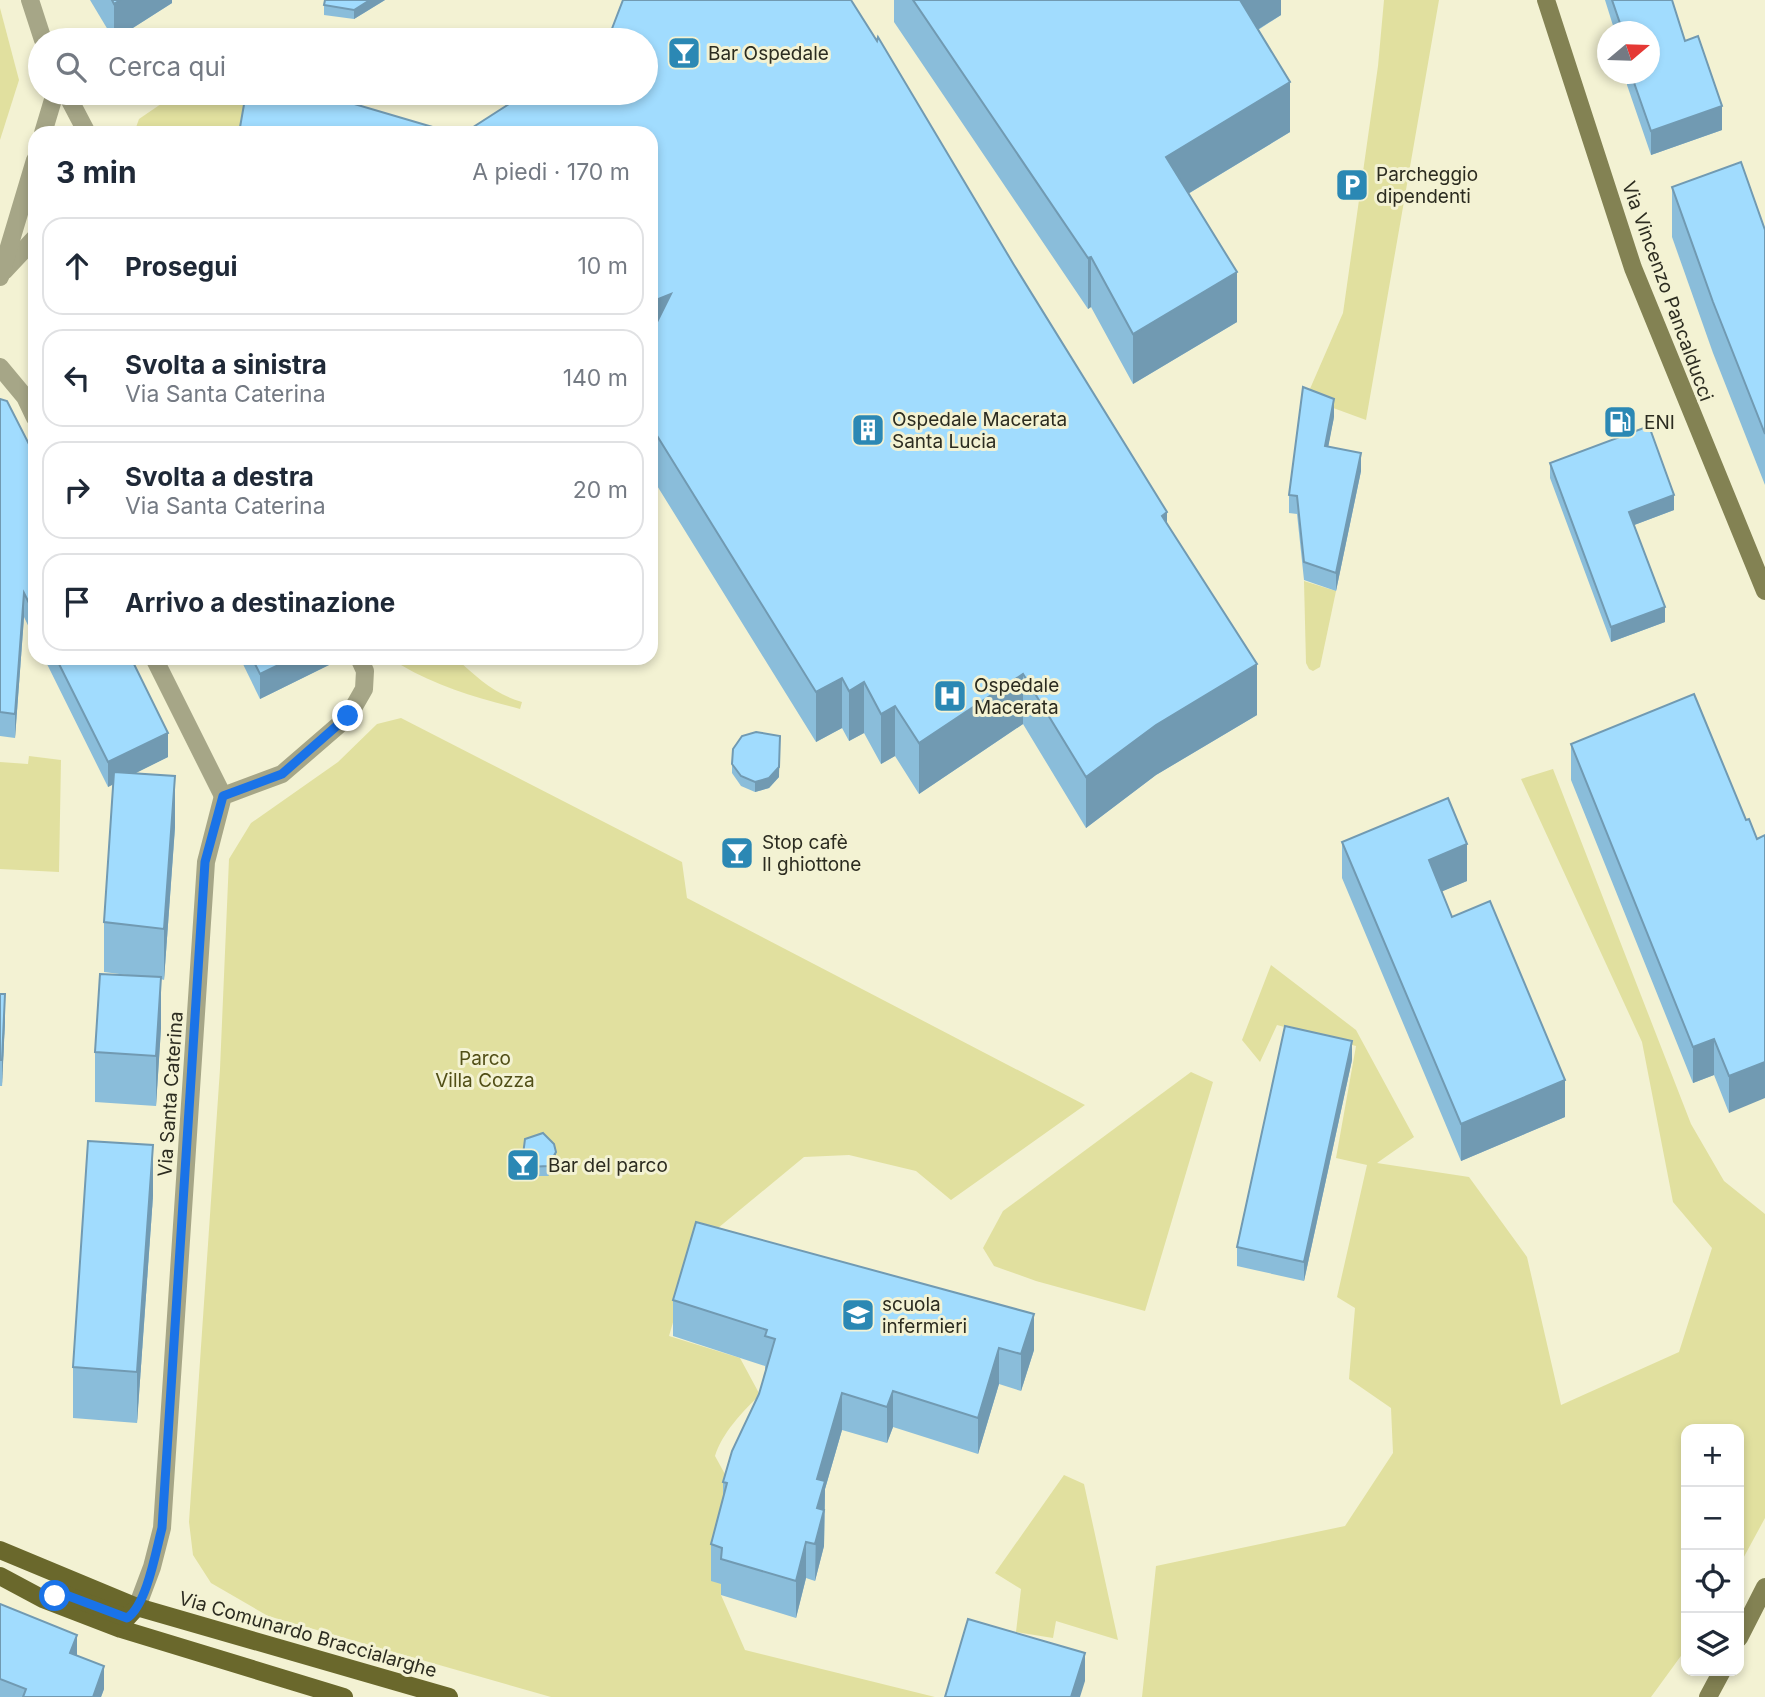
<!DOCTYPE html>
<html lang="it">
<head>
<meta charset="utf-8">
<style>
	:root { --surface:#fff; --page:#f6f6f7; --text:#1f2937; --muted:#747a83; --line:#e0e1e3 }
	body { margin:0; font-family:Inter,sans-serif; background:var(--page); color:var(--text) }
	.controls { position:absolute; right:21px; bottom:21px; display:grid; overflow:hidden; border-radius:14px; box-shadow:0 4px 10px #0003 }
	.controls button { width:63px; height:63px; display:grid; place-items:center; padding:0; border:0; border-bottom:2px solid var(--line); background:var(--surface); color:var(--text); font:35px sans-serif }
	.compass { position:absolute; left:1597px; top:21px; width:63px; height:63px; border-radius:50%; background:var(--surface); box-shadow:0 4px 10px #0003; rotate:71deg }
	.stop { position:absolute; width:21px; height:21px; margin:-16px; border:5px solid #1a73e8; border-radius:50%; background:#fff }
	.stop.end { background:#1a73e8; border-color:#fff; box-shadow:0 2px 7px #0008 }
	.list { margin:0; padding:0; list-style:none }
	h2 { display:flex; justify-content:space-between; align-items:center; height:91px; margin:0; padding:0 28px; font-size:30px }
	h2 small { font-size:23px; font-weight:400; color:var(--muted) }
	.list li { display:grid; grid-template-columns:46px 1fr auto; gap:21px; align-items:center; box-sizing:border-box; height:98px; margin:0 14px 14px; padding:0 14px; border:2px solid var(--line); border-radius:21px }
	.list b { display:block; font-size:26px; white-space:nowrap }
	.list p { margin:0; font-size:23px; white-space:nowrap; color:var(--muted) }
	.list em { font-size:23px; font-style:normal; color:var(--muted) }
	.icon { flex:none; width:38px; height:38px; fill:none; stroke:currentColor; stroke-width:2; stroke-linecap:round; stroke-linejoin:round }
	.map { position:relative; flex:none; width:1765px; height:1697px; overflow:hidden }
	.search { position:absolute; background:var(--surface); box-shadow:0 4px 10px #0003; left:28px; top:28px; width:630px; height:77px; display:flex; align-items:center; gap:18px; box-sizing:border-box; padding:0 24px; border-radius:38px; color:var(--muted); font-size:26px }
	.panel { position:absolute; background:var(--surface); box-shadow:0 4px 10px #0003; left:28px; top:126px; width:630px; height:539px; border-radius:21px }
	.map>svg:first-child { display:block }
	.green { fill:#e1e09f }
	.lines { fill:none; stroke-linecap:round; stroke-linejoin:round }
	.minor { stroke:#a6a687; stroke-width:18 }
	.secondary { stroke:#838253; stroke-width:18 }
	.primary { stroke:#6a682c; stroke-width:18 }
	.wall { fill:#8abdda }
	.shaded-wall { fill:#719ab2 }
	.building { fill:#a1dcfe; stroke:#719ab2; stroke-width:2 }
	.route { stroke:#1a73e8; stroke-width:9 }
	.labels { text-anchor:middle; stroke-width:6; stroke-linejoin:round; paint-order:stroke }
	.poi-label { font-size:19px; fill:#2c2c20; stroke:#f3f2d3; text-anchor:start }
	.street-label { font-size:19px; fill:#2c2c20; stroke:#f3f2d3 }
	.park-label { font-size:19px; fill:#514f17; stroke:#f3f2d3 }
</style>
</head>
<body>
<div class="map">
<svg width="1765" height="1697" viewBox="0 0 1765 1697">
	<rect width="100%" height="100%" fill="#f3f2d3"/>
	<!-- green -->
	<g class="green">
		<path d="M1384,0H1439L1366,420L1306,398L1343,313L1378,66Z"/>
		<path d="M0,8L19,80L0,140Z"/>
		<path d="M177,93H313L248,133H134L139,119Z"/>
		<path d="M1304,581L1336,591L1320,667L1313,671L1309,669L1306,663Z"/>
		<path d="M402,658H456C476,677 496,695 522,702L520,709C478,698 438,687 401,665Z"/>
		<path d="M401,718L682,862L687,898L1085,1105L951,1200L916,1171L849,1155L804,1157L695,1247L669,1336L740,1358L760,1395C743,1411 722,1433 715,1456L732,1487L721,1595L745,1650L935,1697H551L268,1616L211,1583L193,1555L189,1522L220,1069L229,859L251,823L338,762L377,724Z"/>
		<path d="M29,756L61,760L59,872L0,869V762L28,764Z"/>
		<path d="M1553,769L1691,1124L1724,1181L1765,1214V1518L1739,1566V1429H1686V1649L1651,1697H1142L1156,1566L1345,1526L1393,1453L1391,1408L1349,1379L1355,1308L1337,1297L1367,1165L1336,1158L1356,1046L1277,1025L1260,1062L1242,1040L1271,965L1356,1030L1414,1137L1377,1163L1469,1177L1527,1257L1561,1405L1679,1352L1712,1248L1673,1202L1642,1042L1521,779Z"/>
		<path d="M1191,1072L1213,1082L1145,1311L1036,1281L994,1266L983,1248L1003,1211Z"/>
		<path d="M1064,1475L1084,1484L1118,1640L1056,1621L1053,1638L1016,1632L1021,1589L995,1573Z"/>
	</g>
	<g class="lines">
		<!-- minor -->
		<g class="minor">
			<path d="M30,0L43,40"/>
			<path d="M66,93L87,133"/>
			<path d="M43,133L55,93"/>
			<path d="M4,271L35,238"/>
			<path d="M0,277L35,160"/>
			<path d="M0,367L25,397L35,418"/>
			<path d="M154,658L223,796"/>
			<path d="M137,1607L152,1567L162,1528L206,862L223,796L282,774L348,717L364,689L365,671L359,658"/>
		</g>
		<!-- secondary -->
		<g class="secondary">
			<path d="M1546,0L1633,268L1765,591"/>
			<path d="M1739,1638L1765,1587"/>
			<path d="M1708,1697L1722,1671"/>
		</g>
		<!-- primary -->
		<g class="primary">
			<path d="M0,1550L137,1607L449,1697"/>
			<path d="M0,1576L43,1599L121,1629L344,1697"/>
			<path d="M56,1596L66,1595L127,1618L137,1607"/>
		</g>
	</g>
	<!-- wall -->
	<g class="wall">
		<path d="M90,0H172V3L114,40Z"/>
		<path d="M385,0L354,19L324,15V5Z"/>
		<path d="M894,0H1281V15L1258,30L1290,132L1188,194L1237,322L1133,384L1091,307L1088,309L894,22Z"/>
		<path d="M1605,0H1672L1685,41L1722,130L1651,155L1627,85V74H1649V32H1615Z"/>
		<path d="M651,133L1167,524L1257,715L1156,775L1086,828L1023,724L919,794L895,756L881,764L864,733L849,741L842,728L816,742L651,476Z"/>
		<path d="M1672,187L1765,230V485L1713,353L1672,237Z"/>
		<path d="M35,311V333L34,331V312Z"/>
		<path d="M0,399L35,456V640L24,617L15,738L0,736Z"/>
		<path d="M1334,417L1328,446L1361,471L1336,591L1304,580L1297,514L1289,513V495Z"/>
		<path d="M1550,463L1674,510L1634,525L1665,622L1611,642L1550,478Z"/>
		<path d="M44,658H131L168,757L135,773L175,827L164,980L161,979V1028L156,1106L95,1102V1052L135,976L104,972V922L113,784L108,787Z"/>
		<path d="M240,658H331V664L260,699Z"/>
		<path d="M1571,744L1746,820L1757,839L1729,1113L1714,1075L1693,1083L1571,780Z"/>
		<path d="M732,764L779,777L769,788L755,792L741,786L732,773Z"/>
		<path d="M1342,842L1467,881L1442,891L1452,917L1565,1117L1461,1161L1342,878Z"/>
		<path d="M0,994L5,1020L2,1086H0Z"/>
		<path d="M1352,1060L1304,1281L1237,1266V1247Z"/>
		<path d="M523,1155L556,1162L548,1176H529L523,1165Z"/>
		<path d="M153,1196L137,1423L73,1418V1367Z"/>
		<path d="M673,1300L1034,1350L1021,1391L999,1384L978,1454L893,1427L887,1443L842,1430L825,1489L824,1546L815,1581L806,1578L796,1618L721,1595V1584L711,1581V1544L723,1500V1482L759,1394L765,1372V1366L673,1336Z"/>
		<path d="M0,1604L77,1656L104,1689L101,1697H0Z"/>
	</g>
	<!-- shaded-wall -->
	<g class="shaded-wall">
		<path d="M120,0H172V3L114,40V4Z"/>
		<path d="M370,0H385L354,19V10Z"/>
		<path d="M1236,0H1281V15L1236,43Z"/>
		<path d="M1290,82V132L1166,207V157Z"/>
		<path d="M1722,106V130L1651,155V131Z"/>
		<path d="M1091,257V307L1088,309V258Z"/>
		<path d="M1237,272V322L1133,384V334Z"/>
		<path d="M671,294L651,352V302Z"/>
		<path d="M1334,399V417L1325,464V446Z"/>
		<path d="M1361,453V471L1336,591V573Z"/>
		<path d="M1674,495V510L1629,527V512Z"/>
		<path d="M1167,512V562L1162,516Z"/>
		<path d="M24,593V617L15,738V714Z"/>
		<path d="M1665,607V622L1611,642V627Z"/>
		<path d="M293,658H331V664L260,699V674Z"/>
		<path d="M1257,664V715L1156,775L1086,828V777L1156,725Z"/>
		<path d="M1023,674V724L919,794V743Z"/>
		<path d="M842,678V728L816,742V692Z"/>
		<path d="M864,682V733L849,741V691Z"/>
		<path d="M895,706V756L881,764V714Z"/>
		<path d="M168,733V757L108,787V762Z"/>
		<path d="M780,736L779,777L769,788L755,792V782Z"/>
		<path d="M175,776V827L164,980V929Z"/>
		<path d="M1467,844V881L1429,897V860Z"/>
		<path d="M161,977V1028L156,1106V1056Z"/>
		<path d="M5,994V1020L2,1086V1060Z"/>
		<path d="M1714,1039V1075L1693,1083V1047Z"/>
		<path d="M1352,1041V1060L1304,1281V1262Z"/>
		<path d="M1765,1062V1098L1729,1113V1076Z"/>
		<path d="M1565,1080V1117L1461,1161V1124Z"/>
		<path d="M153,1145V1196L137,1423V1372Z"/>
		<path d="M556,1152V1162L548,1176V1166Z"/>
		<path d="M1034,1314V1350L1021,1391V1354Z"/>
		<path d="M999,1348V1384L978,1454V1418Z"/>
		<path d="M893,1391V1427L887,1443V1407Z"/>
		<path d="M842,1393V1430L825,1489L824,1546L815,1581L817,1479Z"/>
		<path d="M806,1542V1578L796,1618V1581Z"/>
		<path d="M77,1635V1658L70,1653Z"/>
		<path d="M1085,1653V1681L1080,1697H1071Z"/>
		<path d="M104,1666V1689L101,1697H93Z"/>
	</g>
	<!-- building -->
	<g class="building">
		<path d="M112,0H120L114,4Z"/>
		<path d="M325,0H370L354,10L324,5Z"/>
		<path d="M623,0H851L877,41L878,37L1014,265L1167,512L1162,516L1257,664L1156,725L1086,777L1023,674L919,743L895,706L881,714L864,682L849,691L842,678L816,692L651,426V334L671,294L651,302V133H464L526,93H646V40H605L608,39Z"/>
		<path d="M913,0H1240L1290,82L1166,157L1237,272L1133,334L1091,257L1088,258Z"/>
		<path d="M1612,0H1672L1685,41L1698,36L1722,106L1651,131L1631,74H1649V32H1623Z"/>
		<path d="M246,93H317L453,133H239Z"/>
		<path d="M1741,162L1765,230V434L1713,302L1672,187Z"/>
		<path d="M1303,387L1334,399L1325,446L1361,453L1336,573L1304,562L1297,496L1289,495Z"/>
		<path d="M0,399L7,401L35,456V615L24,593L15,714L0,712Z"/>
		<path d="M1649,426L1674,495L1629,512L1665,607L1611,627L1550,463Z"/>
		<path d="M56,658H131L168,733L108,762Z"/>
		<path d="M252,658H293L260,674Z"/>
		<path d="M1694,694L1746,820L1749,819L1757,839L1765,835V1062L1729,1076L1714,1039L1693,1047L1571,744Z"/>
		<path d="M756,732L780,736L779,767L769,778L755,782L741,776L732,764L733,749L742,736Z"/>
		<path d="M114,772L175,776L164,929L104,922Z"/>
		<path d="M1448,798L1467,844L1429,860L1452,917L1490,901L1565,1080L1461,1124L1342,842Z"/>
		<path d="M100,974L161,977L156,1056L95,1052Z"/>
		<path d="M0,994H5L2,1060H0Z"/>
		<path d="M1285,1026L1352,1041L1304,1262L1237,1247Z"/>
		<path d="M543,1133L554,1144L556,1152L548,1166L529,1167L523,1155L525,1139Z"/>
		<path d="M88,1141L153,1145L137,1372L73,1367Z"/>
		<path d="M696,1222L1034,1314L1021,1354L999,1348L978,1418L893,1391L887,1407L842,1393L817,1479L825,1481L817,1508L824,1510L815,1544L806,1542L796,1581L721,1559L722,1548L711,1544L727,1483L723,1482L732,1451L759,1394L775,1339L765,1336L767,1330L673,1300Z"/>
		<path d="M0,1604L77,1635L70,1653L104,1666L93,1697H23L26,1689L0,1679Z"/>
		<path d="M968,1619L1085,1653L1071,1697H945Z"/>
	</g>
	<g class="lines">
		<!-- route -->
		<path class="route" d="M55,1596L66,1595L127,1618C147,1605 156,1550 162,1528L205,862L223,796L282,774L348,716"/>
	</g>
	<!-- icons -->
	<defs>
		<symbol id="bar-square" viewBox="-11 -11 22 22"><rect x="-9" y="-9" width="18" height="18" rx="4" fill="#2b88b4" stroke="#f3f2d3"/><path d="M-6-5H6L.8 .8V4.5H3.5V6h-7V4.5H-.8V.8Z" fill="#fff"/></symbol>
		<symbol id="parking-square" viewBox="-11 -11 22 22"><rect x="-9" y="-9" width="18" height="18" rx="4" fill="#2b88b4" stroke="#f3f2d3"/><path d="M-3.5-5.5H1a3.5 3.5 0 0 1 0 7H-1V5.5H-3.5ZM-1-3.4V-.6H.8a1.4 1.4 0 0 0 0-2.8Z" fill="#fff"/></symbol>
		<symbol id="fuel-square" viewBox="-11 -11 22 22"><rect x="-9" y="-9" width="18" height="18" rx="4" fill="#2b88b4" stroke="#f3f2d3"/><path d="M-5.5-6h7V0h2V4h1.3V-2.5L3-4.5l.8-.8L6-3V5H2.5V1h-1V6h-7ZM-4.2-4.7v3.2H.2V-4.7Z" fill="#fff"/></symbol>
		<symbol id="building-square" viewBox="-11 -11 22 22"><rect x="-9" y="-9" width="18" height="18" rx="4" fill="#2b88b4" stroke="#f3f2d3"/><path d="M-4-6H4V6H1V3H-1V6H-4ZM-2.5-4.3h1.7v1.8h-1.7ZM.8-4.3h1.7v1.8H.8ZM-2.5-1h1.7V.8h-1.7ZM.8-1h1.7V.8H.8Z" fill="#fff"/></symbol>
		<symbol id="hospital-square" viewBox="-11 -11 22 22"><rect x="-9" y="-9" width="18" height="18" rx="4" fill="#2b88b4" stroke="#f3f2d3"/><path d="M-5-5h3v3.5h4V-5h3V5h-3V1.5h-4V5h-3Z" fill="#fff"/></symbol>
		<symbol id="school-square" viewBox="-11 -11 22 22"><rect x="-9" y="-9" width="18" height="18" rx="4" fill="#2b88b4" stroke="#f3f2d3"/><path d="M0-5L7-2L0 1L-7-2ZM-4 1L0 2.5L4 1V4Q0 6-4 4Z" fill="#fff"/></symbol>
	</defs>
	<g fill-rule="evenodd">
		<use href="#bar-square" x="665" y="34" width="38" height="38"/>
		<use href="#parking-square" x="1333" y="166" width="38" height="38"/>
		<use href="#fuel-square" x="1601" y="403" width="38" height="38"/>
		<use href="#building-square" x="849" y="411" width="38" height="38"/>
		<use href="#hospital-square" x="931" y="677" width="38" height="38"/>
		<use href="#bar-square" x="718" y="834" width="38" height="38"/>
		<use href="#bar-square" x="504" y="1146" width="38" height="38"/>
		<use href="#school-square" x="839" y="1296" width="38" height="38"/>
	</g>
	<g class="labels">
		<!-- poi labels -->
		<g class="poi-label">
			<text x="708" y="60">Bar Ospedale</text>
			<text x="1376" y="181">Parcheggio<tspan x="1376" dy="22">dipendenti</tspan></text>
			<text x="892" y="426">Ospedale Macerata<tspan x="892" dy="22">Santa Lucia</tspan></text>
			<text x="1644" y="429">ENI</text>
			<text x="974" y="692">Ospedale<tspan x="974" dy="22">Macerata</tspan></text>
			<text x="762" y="849">Stop cafè<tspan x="762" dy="22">Il ghiottone</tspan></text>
			<text x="548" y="1172">Bar del parco</text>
			<text x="882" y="1311">scuola<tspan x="882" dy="22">infermieri</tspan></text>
		</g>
		<!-- street labels -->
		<g class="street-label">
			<text transform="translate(1668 291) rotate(70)" y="7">Via Vincenzo Pancalducci</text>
			<text transform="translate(170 1094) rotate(-86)" y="7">Via Santa Caterina</text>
			<text transform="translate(308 1634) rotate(16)" y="7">Via Comunardo Braccialarghe</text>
		</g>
		<!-- park labels -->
		<g class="park-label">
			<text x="485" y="1065">Parco<tspan x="485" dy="22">Villa Cozza</tspan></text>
		</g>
	</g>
</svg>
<div class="controls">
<button>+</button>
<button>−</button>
<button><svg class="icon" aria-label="locate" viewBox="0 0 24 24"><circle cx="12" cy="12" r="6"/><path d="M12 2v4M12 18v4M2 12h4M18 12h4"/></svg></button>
<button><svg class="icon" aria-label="layers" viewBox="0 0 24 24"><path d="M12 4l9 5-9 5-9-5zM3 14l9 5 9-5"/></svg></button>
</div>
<svg class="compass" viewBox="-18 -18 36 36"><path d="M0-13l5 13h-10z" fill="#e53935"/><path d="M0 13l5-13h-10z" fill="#747a83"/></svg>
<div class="stop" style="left:55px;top:1596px"></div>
<div class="stop end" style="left:348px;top:716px"></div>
<div class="search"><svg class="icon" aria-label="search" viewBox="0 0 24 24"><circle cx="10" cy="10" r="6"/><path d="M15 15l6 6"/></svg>Cerca qui</div>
<section class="panel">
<h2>3 min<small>A piedi · 170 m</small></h2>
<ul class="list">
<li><svg class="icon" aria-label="ahead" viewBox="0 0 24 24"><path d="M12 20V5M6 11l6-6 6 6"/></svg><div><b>Prosegui</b></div><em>10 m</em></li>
<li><svg class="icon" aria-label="left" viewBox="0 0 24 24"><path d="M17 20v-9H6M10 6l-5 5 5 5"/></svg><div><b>Svolta a sinistra</b><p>Via Santa Caterina</p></div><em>140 m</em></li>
<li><svg class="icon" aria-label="right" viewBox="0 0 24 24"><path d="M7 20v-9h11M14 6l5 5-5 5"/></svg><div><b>Svolta a destra</b><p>Via Santa Caterina</p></div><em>20 m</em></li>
<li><svg class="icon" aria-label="arrive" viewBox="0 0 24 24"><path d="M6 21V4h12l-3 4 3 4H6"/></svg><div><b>Arrivo a destinazione</b></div></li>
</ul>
</section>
</div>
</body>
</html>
